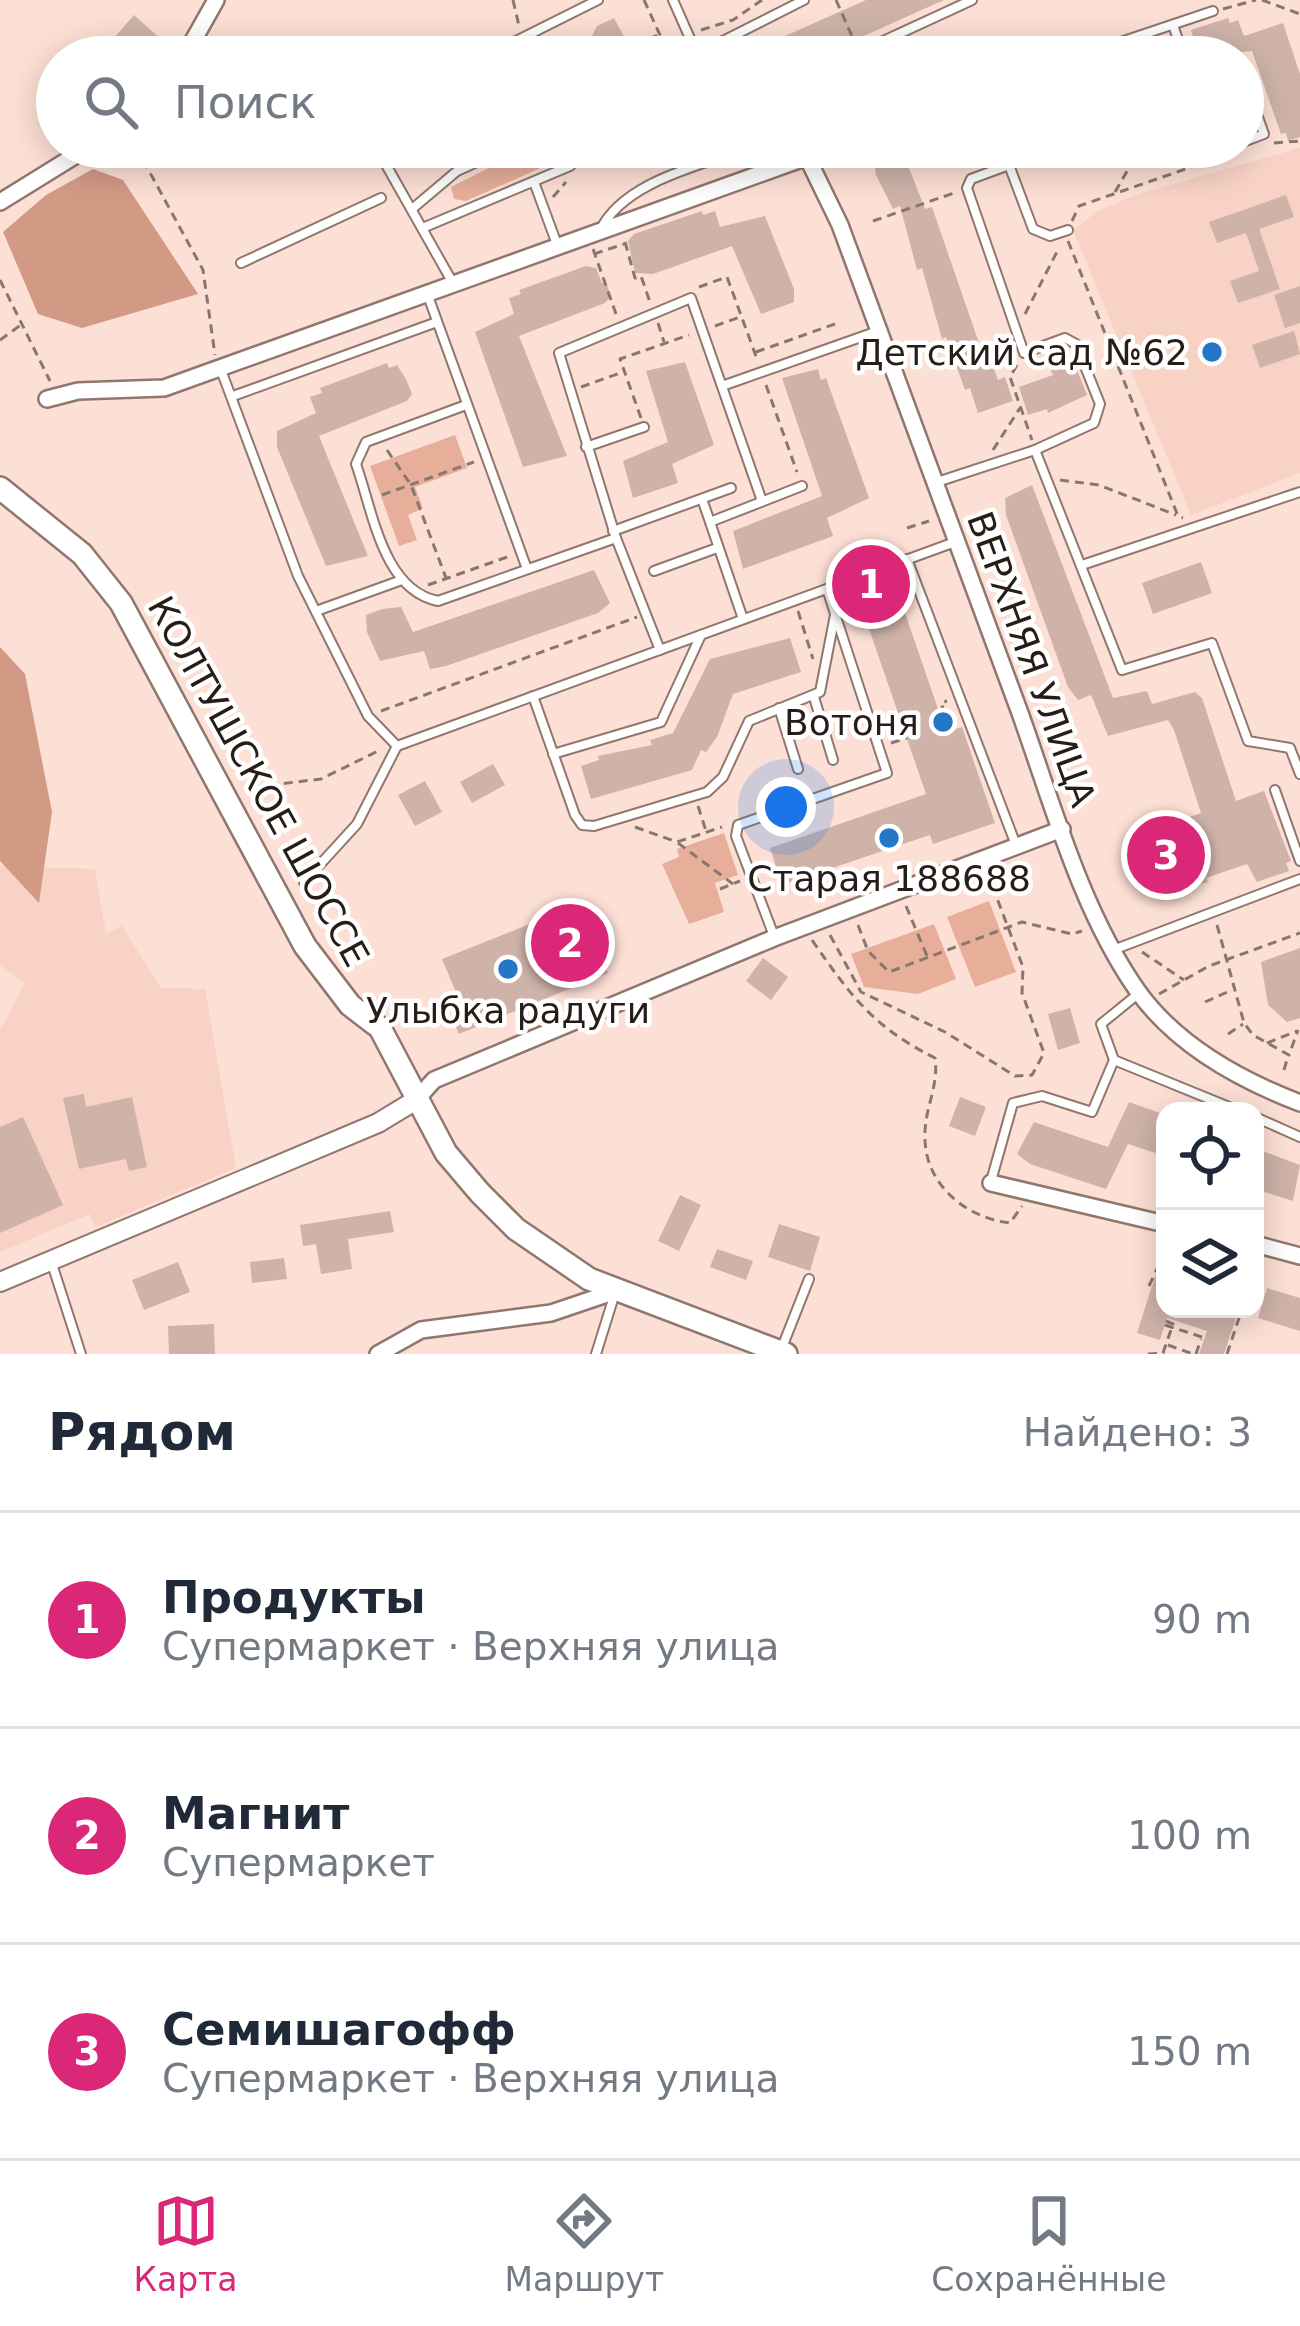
<!DOCTYPE html>
<html lang="ru">
<head>
<meta charset="utf-8">
<style>
	:root { --surface:#fff; --page:#f2f2f3; --text:#1f2937; --muted:#747a83; --line:#e0e1e3; --accent:#db2777 }
	body { margin:0; font-family:"DejaVu Sans",sans-serif; background:var(--page); color:var(--text) }
	.controls { position:absolute; right:36px; bottom:36px; display:grid; overflow:hidden; border-radius:24px; box-shadow:0 6px 30px #0003 }
	.controls button { width:108px; height:108px; display:grid; place-items:center; padding:0; border:0; border-bottom:3px solid var(--line); background:var(--surface); color:var(--text); font:60px sans-serif }
	.you { position:absolute; left:786px; top:807px; width:42px; height:42px; margin:-30px; border:9px solid #fff; border-radius:50%; background:#1a73e8; box-shadow:0 0 0 18px #1a73e833 }
	.badge { display:grid; place-items:center; width:78px; height:78px; border-radius:50%; background:var(--accent); color:#fff; font-size:39px; font-weight:700 }
	.pin { position:absolute; translate:-50% -50%; border:6px solid #fff; box-shadow:0 3px 12px #0006 }
	.list { margin:0; padding:0; list-style:none }
	h2 { display:flex; justify-content:space-between; align-items:center; height:156px; margin:0; padding:0 48px; font-size:51px }
	h2 small { font-size:39px; font-weight:400; color:var(--muted) }
	.list li { display:grid; grid-template-columns:78px 1fr auto; gap:36px; align-items:center; box-sizing:border-box; height:216px; padding:0 48px; border-top:3px solid var(--line) }
	.list b { display:block; font-size:45px; white-space:nowrap }
	.list p { margin:0; font-size:39px; white-space:nowrap; color:var(--muted) }
	.list em { font-size:39px; font-style:normal; color:var(--muted) }
	.icon { flex:none; width:66px; height:66px; fill:none; stroke:currentColor; stroke-width:2; stroke-linecap:round; stroke-linejoin:round }
	.map { position:relative; flex:none; width:1300px; height:1354px; overflow:hidden }
	.search { position:absolute; background:var(--surface); box-shadow:0 6px 30px #0003; left:36px; right:36px; top:36px; height:132px; display:flex; align-items:center; gap:30px; box-sizing:border-box; padding:0 42px; border-radius:66px; color:var(--muted); font-size:45px }
	.sheet { height:804px; background:var(--surface) }
	nav { display:flex; justify-content:space-around; align-items:center; box-sizing:border-box; height:168px; border-top:3px solid var(--line); background:var(--surface); font-size:33px; color:var(--muted) }
	nav a { display:grid; justify-items:center; gap:6px }
	nav .on { color:var(--accent) }
	.map>svg:first-child { display:block }
	.built { fill:#f7d2c5 }
	.green { fill:#e7af9a }
	.forest { fill:#d29a85 }
	.building { fill:#cfb3a9 }
	.lines { fill:none; stroke-linecap:round; stroke-linejoin:round }
	.service-casing { stroke:#90776e; stroke-width:12 }
	.minor-casing { stroke:#90776e; stroke-width:20 }
	.tertiary-casing { stroke:#90776e; stroke-width:22 }
	.secondary-casing { stroke:#90776e; stroke-width:26 }
	.path { stroke:#89776f; stroke-width:3; stroke-dasharray:9 6; stroke-linecap:butt }
	.service { stroke:#fff; stroke-width:8 }
	.minor { stroke:#fff; stroke-width:15 }
	.tertiary { stroke:#fff; stroke-width:18 }
	.secondary { stroke:#fff; stroke-width:21 }
	.poi-dot { fill:#2477c6; stroke:#fff; stroke-width:4.5 }
	.labels { text-anchor:middle; stroke-width:9; stroke-linejoin:round; paint-order:stroke }
	.poi-label { font-size:36px; fill:#261c18; stroke:#fff; text-anchor:end }
	.street-label { font-size:36px; fill:#261c18; stroke:#fff }
</style>
</head>
<body>
<div class="map">
<svg width="1300" height="1354" viewBox="0 0 1300 1354">
	<rect width="100%" height="100%" fill="#fde0d5"/>
	<!-- built -->
	<g class="built">
		<path d="M1300,148V473L1191,515L1073,230L1099,210L1142,193Z"/>
		<path d="M0,866L95,869L106,933L122,926L161,988L205,989L236,1168L95,1227L90,1214L0,1252V1030L25,983L0,965Z"/>
	</g>
	<!-- green -->
	<g class="green">
		<path d="M530,147H575L563,158L466,201L454,199L451,187Z"/>
		<path d="M455,435L467,468L415,487L423,508L408,515L417,540L399,546L370,466Z"/>
		<path d="M724,833L738,875L715,883L724,912L689,924L662,864L679,857L677,849Z"/>
		<path d="M989,901L1016,972L975,987L947,917Z"/>
		<path d="M934,924L956,979L918,994L864,987L851,954Z"/>
	</g>
	<!-- forest -->
	<g class="forest">
		<path d="M93,169L123,180L198,294L82,328L38,314L3,232L46,195Z"/>
		<path d="M0,647L25,674L52,812L39,903L0,861Z"/>
	</g>
	<!-- building -->
	<g class="building">
		<path d="M866,0H944L817,57H738Z"/>
		<path d="M134,15L163,41L148,57H97Z"/>
		<path d="M614,18L635,57H545L592,36L597,26Z"/>
		<path d="M1228,18L1230,23L1238,20L1244,36L1283,23L1300,74V137L1288,141L1286,133L1281,134L1252,51L1192,57L1186,38L1193,36L1191,30Z"/>
		<path d="M880,147H961L909,168L925,209L932,207L980,346L985,344L998,380L1005,377L1013,401L978,413L970,388L965,390L946,337L942,339L922,268L917,270L900,206L893,209L876,175L872,150Z"/>
		<path d="M1286,195L1294,217L1259,229L1280,289L1238,303L1230,281L1259,271L1246,233L1217,243L1209,222Z"/>
		<path d="M702,211L703,215L715,211L720,227L765,216L794,289V302L761,314L732,246L653,274L635,273L628,241L634,234Z"/>
		<path d="M586,266L596,268L602,283L606,282L611,296L605,303L519,336L567,456L523,467L475,332L514,314L509,298L521,294L519,290Z"/>
		<path d="M1300,286V323L1285,328L1274,295Z"/>
		<path d="M1294,331L1300,354L1260,368L1252,345Z"/>
		<path d="M1073,360L1087,395L1048,413L1047,409L1028,415L1019,387L1053,375L1050,368Z"/>
		<path d="M685,362L714,445L672,464L678,483L633,498L623,461L668,442L646,371Z"/>
		<path d="M387,363L389,368L397,365L406,379L412,394L407,401L319,436L368,556L326,566L277,447V431L316,413L310,397L322,393L320,388Z"/>
		<path d="M818,369L821,380L826,378L869,498L827,518L833,536L743,569L733,531L822,496L782,378Z"/>
		<path d="M1032,485L1113,698L1147,691L1152,704L1195,692L1202,698L1236,801L1264,791L1291,861L1286,863L1289,871L1257,882L1247,864L1206,878L1208,882L1172,890L1151,830L1162,818L1172,823L1201,813L1174,730L1168,720L1108,736L1091,695L1078,700L1068,687L1006,515L1005,498Z"/>
		<path d="M1201,562L1212,593L1153,614L1142,583Z"/>
		<path d="M594,570L610,603L598,613L446,666L430,669L424,651L380,661L367,632L366,615L382,609L401,607L413,632Z"/>
		<path d="M894,581L946,732L962,727L995,823L933,844L930,835L782,885L770,848L926,794L857,594Z"/>
		<path d="M790,638L801,672L733,694L717,737L706,752L701,750L692,770L591,799L581,766L599,760L598,756L652,745L650,740L673,733L710,659Z"/>
		<path d="M493,764L505,785L472,803L460,782Z"/>
		<path d="M425,781L442,812L415,826L398,795Z"/>
		<path d="M573,907L593,958L601,955L608,973L459,1034L451,1016L464,1011L442,959Z"/>
		<path d="M1300,948V1018L1287,1022L1268,1005L1261,962Z"/>
		<path d="M763,958L788,977L771,1000L746,981Z"/>
		<path d="M1070,1008L1080,1043L1058,1050L1048,1014Z"/>
		<path d="M84,1094L86,1107L132,1097L147,1167L129,1171L126,1159L79,1169L63,1098Z"/>
		<path d="M960,1097L986,1107L975,1136L949,1126Z"/>
		<path d="M1129,1102L1165,1115V1156L1128,1144L1106,1189L1030,1164L1017,1154L1034,1122L1108,1147Z"/>
		<path d="M23,1117L63,1205L0,1233V1127Z"/>
		<path d="M1255,1148L1300,1165L1293,1201L1255,1189Z"/>
		<path d="M680,1195L701,1205L679,1251L658,1241Z"/>
		<path d="M390,1211L394,1232L348,1239L352,1269L321,1274L316,1244L303,1246L300,1225Z"/>
		<path d="M779,1224L820,1237L810,1271L768,1257Z"/>
		<path d="M717,1249L753,1261L746,1280L710,1267Z"/>
		<path d="M1162,1255L1165,1309H1239L1224,1354H1199L1207,1331L1167,1318L1160,1340L1137,1333Z"/>
		<path d="M284,1258L287,1279L252,1283L250,1262Z"/>
		<path d="M178,1262L190,1292L144,1310L132,1280Z"/>
		<path d="M1267,1288L1300,1298V1331L1258,1318Z"/>
		<path d="M214,1324L215,1354H169L168,1326Z"/>
	</g>
	<g class="lines">
		<defs>
			<g id="service">
				<path d="M673,0L696,52"/>
				<path d="M1173,25L1184,57"/>
				<path d="M484,57L598,0"/>
				<path d="M691,57L804,0"/>
				<path d="M861,57L866,49L972,0"/>
				<path d="M1076,57L1213,11"/>
				<path d="M1243,75L1264,134L1243,142"/>
				<path d="M376,147L454,285"/>
				<path d="M1002,147L1009,165L971,179L967,188L1024,353L1065,338L1076,344L1100,404L1094,423L1035,450"/>
				<path d="M1009,165L1033,229L1050,236L1068,230"/>
				<path d="M534,182L558,247"/>
				<path d="M412,209L457,171L510,147"/>
				<path d="M425,227L570,166L590,147"/>
				<path d="M600,231C622,182 702,165 748,148"/>
				<path d="M241,263L381,198"/>
				<path d="M428,296L527,569"/>
				<path d="M221,370L298,576L368,716L397,746"/>
				<path d="M722,386L878,331"/>
				<path d="M233,396L437,322"/>
				<path d="M466,405L366,442L356,464C373,512 383,590 438,601L616,538"/>
				<path d="M586,447L644,427"/>
				<path d="M937,482L1035,450L1122,670L1212,643L1248,741L1290,748L1300,774"/>
				<path d="M702,499L710,522"/>
				<path d="M613,531L731,488"/>
				<path d="M907,559L1016,845"/>
				<path d="M1082,565L1300,492"/>
				<path d="M654,571L717,548"/>
				<path d="M319,610L399,581"/>
				<path d="M743,619L710,522L802,486"/>
				<path d="M660,650L616,538L559,353L691,298L762,501"/>
				<path d="M533,696L575,815L582,825L594,826L707,792L723,777L749,721L820,692L835,615"/>
				<path d="M814,697L833,760"/>
				<path d="M779,708L798,769"/>
				<path d="M553,754L661,722L701,635"/>
				<path d="M1275,790L1300,861"/>
				<path d="M304,882L357,824L397,746L955,542"/>
				<path d="M774,936L736,836L738,825L887,773L827,589"/>
				<path d="M1113,950L1300,879"/>
				<path d="M1138,994L1101,1024L1114,1060L1239,1111"/>
				<path d="M1255,1117L1300,1137"/>
				<path d="M991,1181L1013,1103L1042,1096L1092,1112L1114,1060"/>
				<path d="M52,1264L81,1354"/>
				<path d="M781,1350L809,1279"/>
				<path d="M596,1354L615,1293"/>
			</g>
			<g id="minor">
				<path d="M184,57L216,0"/>
				<path d="M0,202L89,147"/>
				<path d="M47,399L78,391L164,388L807,157L840,225C900,388 960,551 1020,713C1053,805 1081,910 1137,990C1175,1044 1240,1080 1300,1103"/>
				<path d="M416,1100L434,1080L774,938L1062,829"/>
				<path d="M991,1183L1165,1224"/>
				<path d="M1255,1244L1300,1256"/>
				<path d="M378,1354L421,1330L551,1313L616,1291"/>
			</g>
			<path id="tertiary" d="M0,1282L378,1123L416,1100"/>
			<path id="secondary" d="M0,488L82,554L121,603L305,946L350,1005L380,1028L446,1153L480,1193L516,1229L589,1279L786,1354"/>
		</defs>
		<!-- service casing -->
		<use href="#service" class="service-casing"/>
		<!-- minor casing -->
		<use href="#minor" class="minor-casing"/>
		<!-- tertiary casing -->
		<use href="#tertiary" class="tertiary-casing"/>
		<!-- secondary casing -->
		<use href="#secondary" class="secondary-casing"/>
		<!-- path -->
		<g class="path">
			<path d="M513,0L519,26"/>
			<path d="M644,0L670,57"/>
			<path d="M836,0L855,43"/>
			<path d="M1262,0L1300,14"/>
			<path d="M1223,9L1256,0"/>
			<path d="M701,30L733,20L762,0"/>
			<path d="M635,45L658,35"/>
			<path d="M1274,143L1300,141"/>
			<path d="M136,147L203,270L215,355"/>
			<path d="M1022,161L1067,147"/>
			<path d="M1115,192L1141,147"/>
			<path d="M553,197L566,182"/>
			<path d="M873,221L954,193"/>
			<path d="M1072,221L1079,206L1203,163L1213,147"/>
			<path d="M1068,241L1178,516L1183,518"/>
			<path d="M625,242L635,278L641,276L650,302"/>
			<path d="M593,249L616,314"/>
			<path d="M594,254L624,244"/>
			<path d="M0,280L50,381"/>
			<path d="M699,287L727,277L757,359"/>
			<path d="M1025,314L1059,248"/>
			<path d="M658,323L664,342"/>
			<path d="M715,326L740,317"/>
			<path d="M0,340L22,324"/>
			<path d="M756,352L835,324"/>
			<path d="M1017,365L1010,377L1032,440"/>
			<path d="M766,385L797,472"/>
			<path d="M581,387L623,372"/>
			<path d="M641,418L620,359L689,335"/>
			<path d="M387,450L411,485L446,578"/>
			<path d="M993,450L1020,408"/>
			<path d="M1060,480L1099,485L1176,515"/>
			<path d="M382,495L474,462"/>
			<path d="M907,528L929,521"/>
			<path d="M428,585L510,556"/>
			<path d="M798,611L813,659"/>
			<path d="M381,711L637,617"/>
			<path d="M943,725L948,723L941,703L947,701"/>
			<path d="M891,743L907,738"/>
			<path d="M254,787L321,779L378,751"/>
			<path d="M698,806L706,831"/>
			<path d="M635,827L677,842L722,827"/>
			<path d="M678,843L733,884"/>
			<path d="M720,889L740,881"/>
			<path d="M906,906L927,956"/>
			<path d="M858,925L868,951L889,972L1022,922L1072,934L1082,931"/>
			<path d="M1217,925L1244,1023L1253,1035L1289,1055L1298,1030"/>
			<path d="M830,935L861,992L945,1032L1015,1076L1032,1075L1044,1053L1022,993L1023,967L989,877"/>
			<path d="M812,940C850,995 873,1027 935,1058C939,1086 925,1107 925,1134C923,1183 965,1218 1010,1223L1022,1206"/>
			<path d="M1142,952L1184,980"/>
			<path d="M1159,994L1209,966L1300,933"/>
			<path d="M1205,1002L1232,990"/>
			<path d="M1228,1034L1243,1024"/>
			<path d="M1267,1043L1297,1031"/>
			<path d="M1284,1070L1288,1056"/>
			<path d="M1149,1286L1165,1252"/>
			<path d="M1165,1325L1205,1338"/>
			<path d="M1168,1345L1193,1354"/>
			<path d="M1148,1354L1163,1353L1173,1324L1166,1321"/>
			<path d="M1196,1354L1201,1339"/>
			<path d="M1227,1354L1242,1309"/>
		</g>
		<!-- service -->
		<use href="#service" class="service"/>
		<!-- minor -->
		<use href="#minor" class="minor"/>
		<!-- tertiary -->
		<use href="#tertiary" class="tertiary"/>
		<!-- secondary -->
		<use href="#secondary" class="secondary"/>
	</g>
	<!-- markers -->
	<g class="poi-dot">
		<circle cx="1212" cy="352" r="12"/>
		<circle cx="943" cy="722" r="12"/>
		<circle cx="889" cy="838" r="12"/>
		<circle cx="508" cy="969" r="12"/>
	</g>
	<g class="labels">
		<!-- poi labels -->
		<g class="poi-label">
			<text x="1188" y="365">Детский сад №62</text>
			<text x="919" y="735">Вотоня</text>
			<text x="889" y="891" text-anchor="middle">Старая 188688</text>
			<text x="508" y="1023" text-anchor="middle">Улыбка радуги</text>
		</g>
		<!-- street labels -->
		<g class="street-label">
			<text transform="translate(1032 659) rotate(70)" y="13">ВЕРХНЯЯ УЛИЦА</text>
			<text transform="translate(259 781) rotate(61)" y="13">КОЛТУШСКОЕ ШОССЕ</text>
		</g>
	</g>
</svg>
<div class="controls">
<button><svg class="icon" aria-label="locate" viewBox="0 0 24 24"><circle cx="12" cy="12" r="6"/><path d="M12 2v4M12 18v4M2 12h4M18 12h4"/></svg></button>
<button><svg class="icon" aria-label="layers" viewBox="0 0 24 24"><path d="M12 4l9 5-9 5-9-5zM3 14l9 5 9-5"/></svg></button>
</div>
<div class="you"></div>
<div class="pin badge" style="left:871px;top:584px">1</div>
<div class="pin badge" style="left:570px;top:943px">2</div>
<div class="pin badge" style="left:1166px;top:855px">3</div>
<div class="search"><svg class="icon" aria-label="search" viewBox="0 0 24 24"><circle cx="10" cy="10" r="6"/><path d="M15 15l6 6"/></svg>Поиск</div>
</div>
<section class="sheet">
<h2>Рядом<small>Найдено: 3</small></h2>
<ul class="list">
<li><span class="badge">1</span><div><b>Продукты</b><p>Супермаркет · Верхняя улица</p></div><em>90 m</em></li>
<li><span class="badge">2</span><div><b>Магнит</b><p>Супермаркет</p></div><em>100 m</em></li>
<li><span class="badge">3</span><div><b>Семишагофф</b><p>Супермаркет · Верхняя улица</p></div><em>150 m</em></li>
</ul>
</section>
<nav>
<a class="on"><svg class="icon" aria-label="map" viewBox="0 0 24 24"><path d="M3 6l6-2 6 2 6-2v14l-6 2-6-2-6 2zM9 4v14M15 6v14"/></svg>Карта</a>
<a><svg class="icon" aria-label="directions" viewBox="0 0 24 24"><path d="M12 3l9 9-9 9-9-9zM9 14v-3h6M13 9l2 2-2 2"/></svg>Маршрут</a>
<a><svg class="icon" aria-label="saved" viewBox="0 0 24 24"><path d="M7 4h10v16l-5-4-5 4z"/></svg>Сохранённые</a>
</nav>
</body>
</html>
